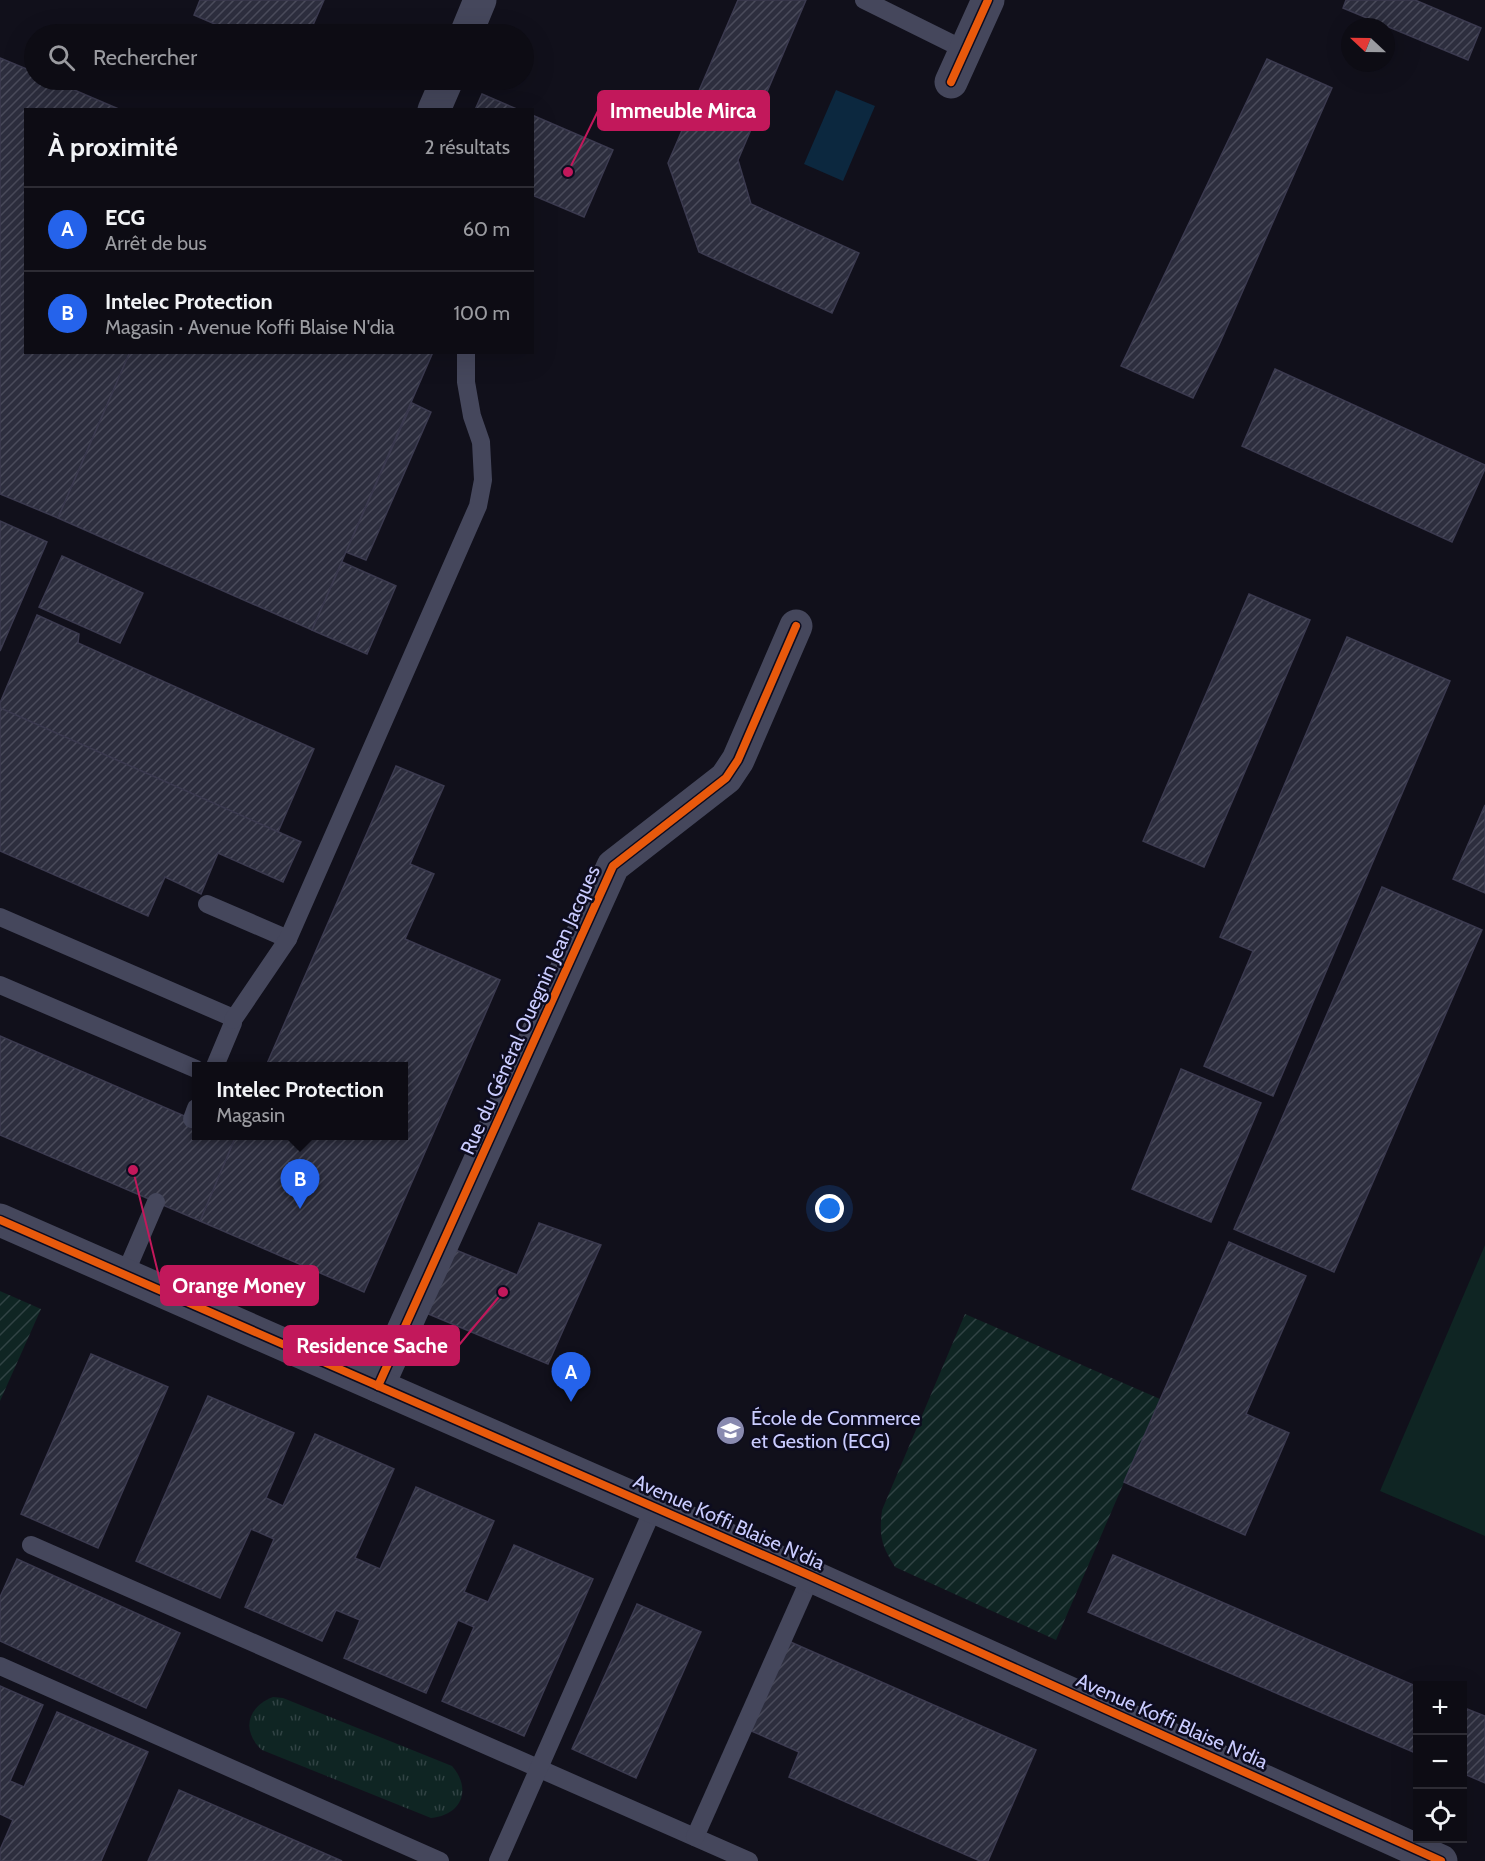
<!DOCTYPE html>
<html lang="fr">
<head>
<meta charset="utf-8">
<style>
	:root { --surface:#0d0c14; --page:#16151d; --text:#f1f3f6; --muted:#9a9ba0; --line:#2d2c34; --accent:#2563eb }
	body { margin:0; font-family:Cabin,sans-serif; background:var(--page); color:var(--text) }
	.controls { position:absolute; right:18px; bottom:18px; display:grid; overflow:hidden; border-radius:0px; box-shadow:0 6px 24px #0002 }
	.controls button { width:54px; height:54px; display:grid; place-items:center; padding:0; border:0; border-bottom:2px solid var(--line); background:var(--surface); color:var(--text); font:30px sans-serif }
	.compass { position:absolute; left:1341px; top:18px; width:54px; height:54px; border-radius:50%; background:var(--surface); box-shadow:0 6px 24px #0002; rotate:292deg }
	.you { position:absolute; left:830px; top:1209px; width:21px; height:21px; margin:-15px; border:4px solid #fff; border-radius:50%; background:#1a73e8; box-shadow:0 0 0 9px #1a73e833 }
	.badge { display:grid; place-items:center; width:39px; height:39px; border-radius:50%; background:var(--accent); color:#fff; font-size:20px; font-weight:700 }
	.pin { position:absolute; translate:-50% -50px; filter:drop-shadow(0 2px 3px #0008) }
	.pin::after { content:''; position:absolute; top:32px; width:21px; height:18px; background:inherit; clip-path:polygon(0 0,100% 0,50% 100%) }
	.popup { position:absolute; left:192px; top:1062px; width:216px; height:78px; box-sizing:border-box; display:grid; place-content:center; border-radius:0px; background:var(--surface); filter:drop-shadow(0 2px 4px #0005); font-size:20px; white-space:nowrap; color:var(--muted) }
	.popup b { font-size:22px; color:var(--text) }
	.popup::after { content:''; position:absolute; left:50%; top:100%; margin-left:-12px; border:12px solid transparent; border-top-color:var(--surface) }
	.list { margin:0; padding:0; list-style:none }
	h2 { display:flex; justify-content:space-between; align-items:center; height:78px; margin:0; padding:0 24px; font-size:26px }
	h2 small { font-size:20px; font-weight:400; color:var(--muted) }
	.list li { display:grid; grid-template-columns:39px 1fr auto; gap:18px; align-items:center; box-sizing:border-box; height:84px; padding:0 24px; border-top:2px solid var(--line) }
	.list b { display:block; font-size:22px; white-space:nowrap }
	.list p { margin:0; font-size:20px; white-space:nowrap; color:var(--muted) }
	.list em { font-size:20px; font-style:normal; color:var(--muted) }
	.icon { flex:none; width:33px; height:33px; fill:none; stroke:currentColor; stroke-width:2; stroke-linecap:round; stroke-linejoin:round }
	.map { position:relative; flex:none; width:1485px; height:1861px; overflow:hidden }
	.search { position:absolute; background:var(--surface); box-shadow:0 6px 24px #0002; left:24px; top:24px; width:510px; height:66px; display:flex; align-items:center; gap:15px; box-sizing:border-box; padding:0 21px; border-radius:33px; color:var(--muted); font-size:22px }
	.panel { position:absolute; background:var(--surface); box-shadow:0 6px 24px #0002; left:24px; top:108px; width:510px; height:246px; border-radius:0px }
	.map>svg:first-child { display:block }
	.grass { fill:url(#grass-tufts) }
	.garden { fill:url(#garden-furrows) }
	.pitch { fill:#0f2523 }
	.water { fill:#0c283f }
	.building { fill:url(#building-hatch); stroke:#3b3a4f; stroke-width:1.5 }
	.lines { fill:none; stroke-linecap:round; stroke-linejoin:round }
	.service { stroke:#45475c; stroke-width:18 }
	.minor { stroke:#45475c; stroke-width:33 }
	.tertiary { stroke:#45475c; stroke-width:33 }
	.cycleway-casing { stroke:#0d0c1f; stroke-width:11 }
	.cycleway { stroke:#e8590c; stroke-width:8 }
	.labels { text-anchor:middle; stroke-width:5; stroke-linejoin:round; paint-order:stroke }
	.street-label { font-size:20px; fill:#caccff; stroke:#0d0c1f }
	.poi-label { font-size:20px; fill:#caccff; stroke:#0d0c1f; text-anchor:start }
	.leader { fill:none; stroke:#c2185b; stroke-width:2 }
	.callout-dot { fill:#c2185b; stroke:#0d0c1f; stroke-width:2 }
	.callout { fill:#c2185b; stroke:#c2185b; stroke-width:2 }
	.callout-label { font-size:21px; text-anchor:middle; font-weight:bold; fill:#fff }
</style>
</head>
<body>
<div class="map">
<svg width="1485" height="1861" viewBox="0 0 1485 1861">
	<defs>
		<pattern id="grass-tufts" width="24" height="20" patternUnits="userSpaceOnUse" patternTransform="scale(1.5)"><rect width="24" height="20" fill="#0f2523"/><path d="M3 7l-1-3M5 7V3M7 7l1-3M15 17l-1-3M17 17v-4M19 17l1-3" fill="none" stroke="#314344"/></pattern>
		<pattern id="garden-furrows" width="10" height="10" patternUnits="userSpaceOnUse" patternTransform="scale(1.5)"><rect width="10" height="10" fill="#0f2523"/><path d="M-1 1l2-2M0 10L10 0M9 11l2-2" fill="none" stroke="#314344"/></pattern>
		<pattern id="building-hatch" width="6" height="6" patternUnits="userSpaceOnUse" patternTransform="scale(1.5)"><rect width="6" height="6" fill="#2d2e3e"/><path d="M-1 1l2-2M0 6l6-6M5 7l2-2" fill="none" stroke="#4a4b5b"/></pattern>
	</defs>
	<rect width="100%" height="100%" fill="#11101b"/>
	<!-- grass -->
	<path class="grass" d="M273,1697L283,1698L452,1766C472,1789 462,1815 431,1818L262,1750C241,1731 247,1707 273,1697Z"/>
	<!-- garden -->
	<g class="garden">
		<path d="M0,1291L41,1309L0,1401Z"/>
		<path d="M965,1314L1160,1399L1056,1640L895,1567C881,1545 879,1536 882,1510Z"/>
	</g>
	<!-- pitch -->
	<path class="pitch" d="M1485,1245V1536L1380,1491Z"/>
	<!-- water -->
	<path class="water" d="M836,90L875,106L843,181L804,164Z"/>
	<!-- building -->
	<g class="building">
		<path d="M200,0H324L309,34H238L194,15Z"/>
		<path d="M738,0H806L738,160L751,204L859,253L832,313L699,252L668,163Z"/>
		<path d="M1346,0H1415L1481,28L1468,60L1343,8Z"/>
		<path d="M0,58L34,72V80H51L121,110H26V352H130L58,518L0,494Z"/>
		<path d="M1267,59L1332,88L1219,345L1193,398L1121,366Z"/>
		<path d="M482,94L519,110H475Z"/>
		<path d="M532,115L613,150L584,217L532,195Z"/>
		<path d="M130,352H433L312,630L58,518Z"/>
		<path d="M1275,369L1485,465V469L1452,542L1242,446Z"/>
		<path d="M412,403L431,412L366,560L346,552Z"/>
		<path d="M0,521L47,542L0,651Z"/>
		<path d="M62,556L143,593L120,643L39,607Z"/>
		<path d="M342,562L396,586L367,654L312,630Z"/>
		<path d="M1249,594L1310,620L1204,867L1143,841Z"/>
		<path d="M37,615L79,634L78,643L314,749L278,832L0,708V703Z"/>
		<path d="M1347,637L1450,681L1273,1096L1204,1066L1253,951L1220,937Z"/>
		<path d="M0,708L301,842L283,882L218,853L201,894L165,877L148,916L0,851Z"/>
		<path d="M396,766L444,786L410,864L434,874L405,939L500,980L364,1292L200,1221L236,1136H404V1066H266Z"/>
		<path d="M1485,805V893L1453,879Z"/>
		<path d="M1382,887L1482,930L1334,1272L1234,1229Z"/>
		<path d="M0,1036L196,1121V1136H229L235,1138L200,1221L0,1135Z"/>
		<path d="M1181,1069L1261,1103L1211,1222L1132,1189Z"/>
		<path d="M539,1223L601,1245L548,1364L419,1310L446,1246L517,1275Z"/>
		<path d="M1229,1242L1306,1276L1246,1414L1289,1433L1245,1535L1124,1482Z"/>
		<path d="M91,1354L168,1387L98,1548L21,1514Z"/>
		<path d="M208,1396L294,1433L266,1498L283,1506L315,1434L394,1469L355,1558L380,1569L416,1487L494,1521L464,1592L488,1602L514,1545L593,1579L524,1736L442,1701L474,1627L458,1620L426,1693L344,1658L360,1620L336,1610L322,1641L245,1607L274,1539L251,1529L220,1598L136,1561Z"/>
		<path d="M1113,1555L1418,1687V1754L1088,1612Z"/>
		<path d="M17,1559L180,1633L146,1708L0,1641V1597Z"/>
		<path d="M637,1604L701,1632L636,1778L572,1749Z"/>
		<path d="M786,1640L1036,1750L988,1861H980L789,1777L799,1752L747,1729Z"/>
		<path d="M0,1686L43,1705L10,1781L24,1787L57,1712L148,1752L101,1861H0V1850L13,1820L0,1814Z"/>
		<path d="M1462,1707L1485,1716V1783L1462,1773Z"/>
		<path d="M179,1790L342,1861H148Z"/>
	</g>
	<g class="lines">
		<!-- service -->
		<g class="service">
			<path d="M864,0L965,50"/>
			<path d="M207,904L288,939"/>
			<path d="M0,917L231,1017L233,1023L215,1066"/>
			<path d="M0,985L196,1069"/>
			<path d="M233,1020L288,939L478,506L483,480L481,442L472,416L466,382V352"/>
			<path d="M192,1119L196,1108"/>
			<path d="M125,1274L156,1202"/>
			<path d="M31,1545L749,1861"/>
			<path d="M0,1666L440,1861"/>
			<path d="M695,1837L811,1576"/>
			<path d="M498,1861L654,1507"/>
		</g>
		<!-- minor -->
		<g class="minor">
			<path d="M466,34L480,0"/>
			<path d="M951,82L988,0"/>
			<path d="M434,110L447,80"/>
			<path d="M378,1386L613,866L726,778L738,760L796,626"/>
		</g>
		<!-- tertiary -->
		<path class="tertiary" d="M0,1220L811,1576L1441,1861"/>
		<defs>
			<g id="cycleway">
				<path d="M951,82L988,0"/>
				<path d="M0,1220L811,1576L1441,1861"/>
				<path d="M378,1386L613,866L726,778L738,760L796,626"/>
			</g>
		</defs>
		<!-- cycleway casing -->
		<use href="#cycleway" class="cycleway-casing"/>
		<!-- cycleway -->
		<use href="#cycleway" class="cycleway"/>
	</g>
	<!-- icons -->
	<defs>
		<symbol id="university-disc" viewBox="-11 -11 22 22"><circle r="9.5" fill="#898aaf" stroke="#0d0c1f"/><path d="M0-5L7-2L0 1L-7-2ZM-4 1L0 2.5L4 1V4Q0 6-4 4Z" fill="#fff"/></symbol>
	</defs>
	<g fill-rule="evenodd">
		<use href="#university-disc" x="714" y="1414" width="33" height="33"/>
	</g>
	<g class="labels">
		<!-- street labels -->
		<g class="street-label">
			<text transform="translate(530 1010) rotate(-66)" y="7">Rue du Général Ouegnin Jean Jacques</text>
			<text transform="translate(729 1522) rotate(24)" y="7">Avenue Koffi Blaise N'dia</text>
			<text transform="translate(1172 1721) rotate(24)" y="7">Avenue Koffi Blaise N'dia</text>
		</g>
		<!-- poi labels -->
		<g class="poi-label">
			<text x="751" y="1425">École de Commerce<tspan x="751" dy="23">et Gestion (ECG)</tspan></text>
		</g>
	</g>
	<!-- callouts -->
	<path class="leader" d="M568 172L598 111M133 1170L161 1285M503 1292L459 1345"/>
	<g class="callout-dot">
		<circle cx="568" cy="172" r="6"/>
		<circle cx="133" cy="1170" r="6"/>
		<circle cx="503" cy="1292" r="6"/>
	</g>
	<g class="callout">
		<rect x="598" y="91" width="171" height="39" rx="6"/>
		<rect x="161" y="1266" width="157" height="39" rx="6"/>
		<rect x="284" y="1326" width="175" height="39" rx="6"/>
	</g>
	<g class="callout-label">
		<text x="683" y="118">Immeuble Mirca</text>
		<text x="239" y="1293">Orange Money</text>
		<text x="372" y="1353">Residence Sache</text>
	</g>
</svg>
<div class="controls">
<button>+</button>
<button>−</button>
<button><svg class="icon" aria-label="locate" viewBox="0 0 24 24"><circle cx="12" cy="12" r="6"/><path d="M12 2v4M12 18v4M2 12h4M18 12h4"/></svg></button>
</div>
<svg class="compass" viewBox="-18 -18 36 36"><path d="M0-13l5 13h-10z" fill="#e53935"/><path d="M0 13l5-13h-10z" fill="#9a9ba0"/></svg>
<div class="you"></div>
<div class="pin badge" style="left:571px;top:1402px">A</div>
<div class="pin badge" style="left:300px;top:1209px">B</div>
<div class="popup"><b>Intelec Protection</b>Magasin</div>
<div class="search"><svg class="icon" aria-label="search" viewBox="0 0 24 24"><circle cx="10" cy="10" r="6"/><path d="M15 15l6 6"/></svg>Rechercher</div>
<section class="panel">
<h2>À proximité<small>2 résultats</small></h2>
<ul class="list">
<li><span class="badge">A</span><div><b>ECG</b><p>Arrêt de bus</p></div><em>60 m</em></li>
<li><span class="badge">B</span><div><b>Intelec Protection</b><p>Magasin · Avenue Koffi Blaise N'dia</p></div><em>100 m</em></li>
</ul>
</section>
</div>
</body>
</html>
